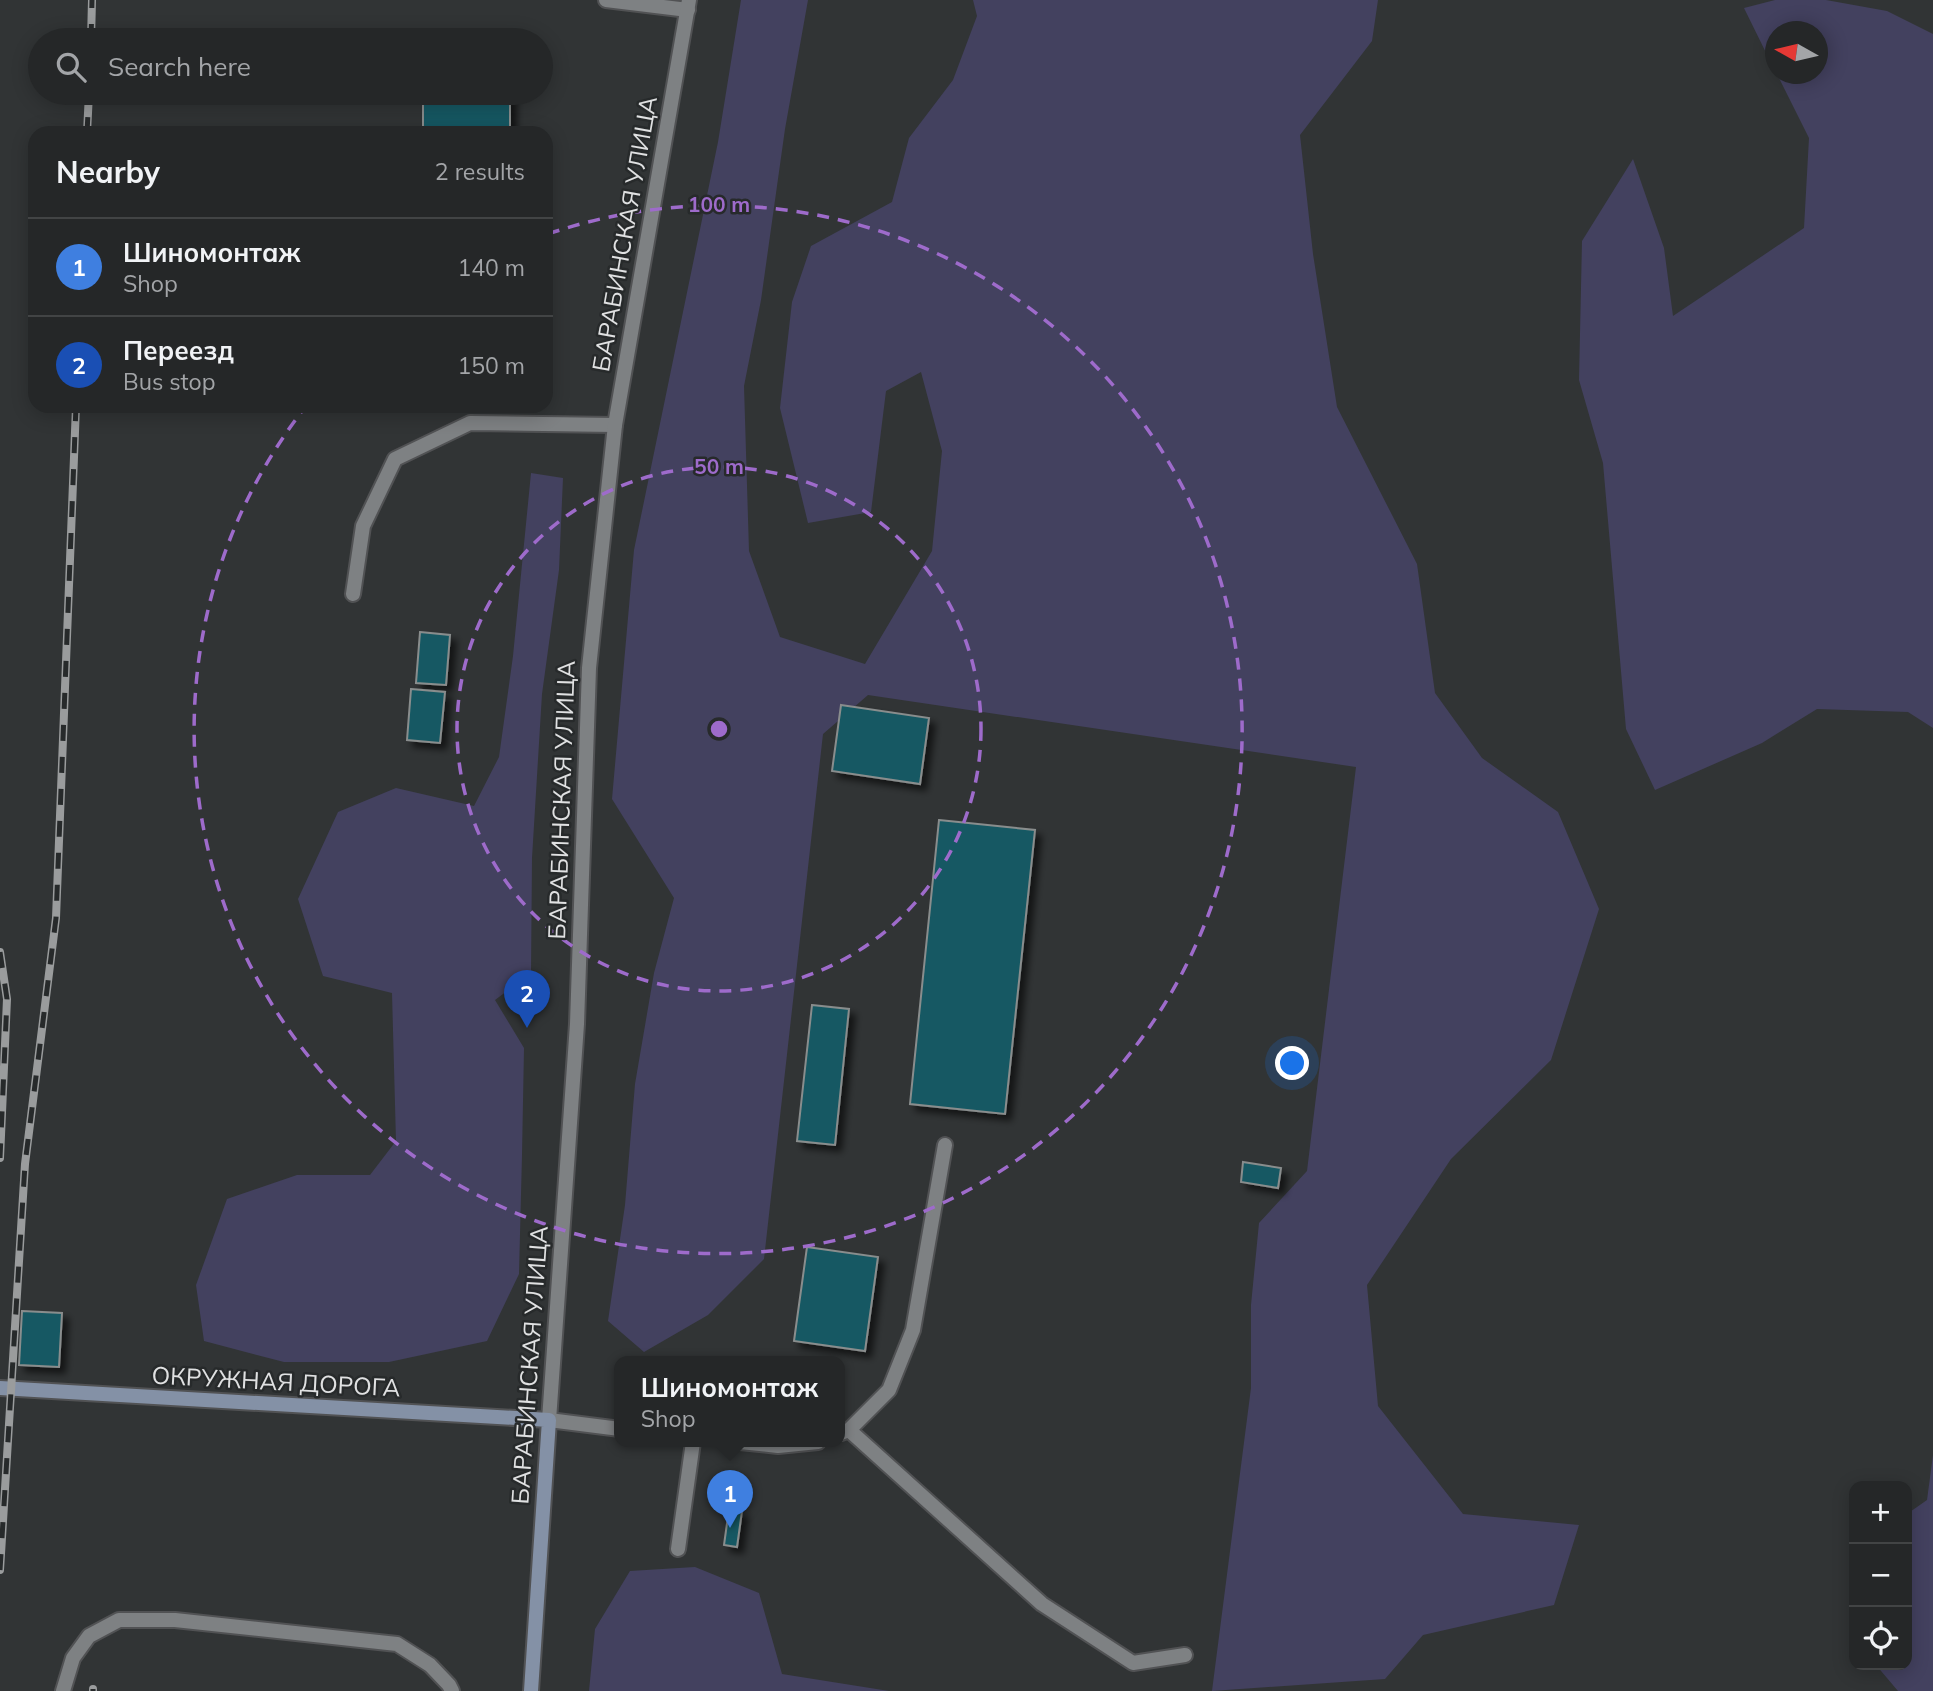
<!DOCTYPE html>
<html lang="en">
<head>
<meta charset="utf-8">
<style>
	:root { --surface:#252728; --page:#2d2f30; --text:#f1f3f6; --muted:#a3a5a8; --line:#424445; --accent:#ea580c }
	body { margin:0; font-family:Mulish,sans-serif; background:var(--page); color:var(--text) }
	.controls { position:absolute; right:21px; bottom:21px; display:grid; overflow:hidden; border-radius:14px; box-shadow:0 4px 18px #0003 }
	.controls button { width:63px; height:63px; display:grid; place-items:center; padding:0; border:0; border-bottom:2px solid var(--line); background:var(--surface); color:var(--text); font:35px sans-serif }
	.compass { position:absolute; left:1765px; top:21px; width:63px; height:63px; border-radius:50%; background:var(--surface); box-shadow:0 4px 18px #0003; rotate:278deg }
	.you { position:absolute; left:1293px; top:1064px; width:24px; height:24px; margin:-18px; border:5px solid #fff; border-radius:50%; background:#1a73e8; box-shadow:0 0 0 10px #1a73e833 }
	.badge { display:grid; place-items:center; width:46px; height:46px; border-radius:50%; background:var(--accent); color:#fff; font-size:23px; font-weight:700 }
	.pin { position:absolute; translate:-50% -58px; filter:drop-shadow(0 2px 4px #0008) }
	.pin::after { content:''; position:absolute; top:37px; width:24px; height:21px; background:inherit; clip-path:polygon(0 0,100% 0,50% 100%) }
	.popup { position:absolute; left:614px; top:1356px; width:231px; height:91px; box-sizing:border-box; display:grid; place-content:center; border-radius:14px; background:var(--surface); filter:drop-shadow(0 2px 5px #0005); font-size:23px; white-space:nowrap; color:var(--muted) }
	.popup b { font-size:26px; color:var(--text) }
	.popup::after { content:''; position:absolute; left:50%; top:100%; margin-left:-14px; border:14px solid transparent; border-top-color:var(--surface) }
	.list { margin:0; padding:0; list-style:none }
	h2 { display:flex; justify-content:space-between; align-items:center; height:91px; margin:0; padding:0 28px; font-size:30px }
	h2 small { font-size:23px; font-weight:400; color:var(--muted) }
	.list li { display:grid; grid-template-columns:46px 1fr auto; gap:21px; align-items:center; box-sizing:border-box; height:98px; padding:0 28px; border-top:2px solid var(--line) }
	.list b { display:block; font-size:26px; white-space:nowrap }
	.list p { margin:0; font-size:23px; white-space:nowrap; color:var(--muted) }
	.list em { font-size:23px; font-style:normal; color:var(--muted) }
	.icon { flex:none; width:38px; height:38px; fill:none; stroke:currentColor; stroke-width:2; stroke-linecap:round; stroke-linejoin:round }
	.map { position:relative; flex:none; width:1933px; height:1691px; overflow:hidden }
	.search { position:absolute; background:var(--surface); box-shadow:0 4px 18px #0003; left:28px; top:28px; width:525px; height:77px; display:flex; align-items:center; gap:18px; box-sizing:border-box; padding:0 24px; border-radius:38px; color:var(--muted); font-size:26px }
	.panel { position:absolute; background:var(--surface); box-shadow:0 4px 18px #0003; left:28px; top:126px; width:525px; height:287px; border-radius:21px }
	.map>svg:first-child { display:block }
	.green { fill:#43415f }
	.building { fill:#155963; stroke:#898d8d; stroke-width:2; filter:url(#shadow) }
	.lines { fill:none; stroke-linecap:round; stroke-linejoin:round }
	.service-casing { stroke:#515254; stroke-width:18 }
	.tertiary-casing { stroke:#515254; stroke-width:18 }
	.secondary-casing { stroke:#515254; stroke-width:18 }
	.service { stroke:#7e8183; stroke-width:14 }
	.tertiary { stroke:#7e8183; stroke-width:14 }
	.secondary { stroke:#8491a6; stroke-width:14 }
	.rail-casing { stroke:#9a9c9d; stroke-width:8 }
	.rail { stroke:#272a2b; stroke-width:5; stroke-dasharray:16; stroke-linecap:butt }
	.ring { fill:none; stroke:#9e6bcb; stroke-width:3.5; stroke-dasharray:12 9 }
	.labels { text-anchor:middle; stroke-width:5; stroke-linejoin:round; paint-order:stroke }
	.street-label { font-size:24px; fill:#e0e1e2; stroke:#272a2b }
	.centre { fill:#9e6bcb; stroke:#272a2b; stroke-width:3.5 }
	.ring-label { font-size:21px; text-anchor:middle; font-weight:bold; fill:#9e6bcb; stroke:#272a2b; stroke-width:5; stroke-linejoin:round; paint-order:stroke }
</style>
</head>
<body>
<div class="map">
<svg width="1933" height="1691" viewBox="0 0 1933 1691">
	<defs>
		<filter id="shadow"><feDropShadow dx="6" dy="6" stdDeviation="3.5" flood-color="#0009"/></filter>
	</defs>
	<rect width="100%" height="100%" fill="#313435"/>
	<!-- green -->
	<g class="green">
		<path d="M741,0H808L785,129L761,300L744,386L749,551L780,637L865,664L932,551L942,451L921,372L886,391L871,512L808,523L780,408L792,302L811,246L892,202L909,138L953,80L977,16L973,0H1378L1372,41L1300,135L1313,254L1337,407L1417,564L1435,693L1482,758L1558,812L1599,909L1551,1060L1451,1159L1367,1285L1378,1406L1463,1514L1579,1525L1554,1605L1423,1635L1385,1679L1212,1691L1251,1388V1305L1259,1223L1307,1171L1356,767L868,695L823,734L764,1259L708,1315L644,1352L608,1321L625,1205L635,1084L654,973L674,898L612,799L634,550L718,142Z"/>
		<path d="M1775,0H1826L1887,11L1933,34V728L1908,712L1817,709L1762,743L1655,790L1626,729L1603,463L1579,380L1582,241L1633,159L1664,248L1673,316L1804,228L1809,138L1777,74H1818V32H1776L1775,71L1744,8Z"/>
		<path d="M531,473L563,478L559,570L542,694L532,858L531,973L495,1000L524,1048L522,1155L519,1274L487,1341L389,1362H284L204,1341L196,1285L227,1199L297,1175H370L396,1141L392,993L323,976L298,899L338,812L396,788L474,806L499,757L513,656Z"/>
		<path d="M1933,1455V1691H1898L1876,1665H1907V1514L1927,1500Z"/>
		<path d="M695,1567L759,1593L782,1674L889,1691H589L595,1629L630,1571Z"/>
	</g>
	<!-- building -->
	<g class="building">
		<rect x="422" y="38" width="88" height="2"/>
		<rect x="423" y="93" width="87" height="40"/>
		<path d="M420,632L450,635L446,685L416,683Z"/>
		<path d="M411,689L445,692L440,743L407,740Z"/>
		<path d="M841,705L929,718L920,784L832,771Z"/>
		<path d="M939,820L1035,830L1005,1114L910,1104Z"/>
		<path d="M812,1005L849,1009L835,1145L797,1141Z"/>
		<path d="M1243,1162L1281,1168L1278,1188L1241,1182Z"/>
		<path d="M807,1247L878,1257L865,1351L794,1341Z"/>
		<path d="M22,1311L62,1313L59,1367L19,1365Z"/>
		<path d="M729,1509L742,1511L737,1547L724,1545Z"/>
	</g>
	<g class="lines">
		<defs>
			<g id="service">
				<path d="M606,0L688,10"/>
				<path d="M353,594L363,526L395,459L470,423L615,425"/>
				<path d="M549,1420L620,1429"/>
				<path d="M849,1430L1042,1604L1133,1663L1185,1655"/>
				<path d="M841,1433L849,1430L889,1390L913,1330L945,1145"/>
				<path d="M740,1442L778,1446L818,1442"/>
				<path d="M678,1549L693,1442"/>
				<path d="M63,1691L73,1658L89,1636L119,1620H175L397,1644L430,1665L449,1685L452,1691"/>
			</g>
			<path id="tertiary" d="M549,1420L577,1024L589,668L615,425L689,0"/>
			<path id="secondary" d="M0,1388L549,1420L531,1691"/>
		</defs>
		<!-- service casing -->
		<use href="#service" class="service-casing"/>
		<!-- tertiary casing -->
		<use href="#tertiary" class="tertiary-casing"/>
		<!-- secondary casing -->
		<use href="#secondary" class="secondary-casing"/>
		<!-- service -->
		<use href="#service" class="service"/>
		<!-- tertiary -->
		<use href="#tertiary" class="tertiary"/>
		<!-- secondary -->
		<use href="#secondary" class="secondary"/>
		<defs>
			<g id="rail">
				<path d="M91,40L92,0"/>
				<path d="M87,133L89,93"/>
				<path d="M0,952L7,999L0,1158"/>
				<path d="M0,1570L25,1164L56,918L76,406"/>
				<path d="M93,1691V1689"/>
			</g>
		</defs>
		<!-- rail casing -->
		<use href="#rail" class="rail-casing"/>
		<!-- rail -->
		<use href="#rail" class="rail"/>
	</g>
	<!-- distance rings -->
	<g class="ring">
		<circle cx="719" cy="729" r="262"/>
		<path d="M548 234A524 524 0 1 1 306 406"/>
	</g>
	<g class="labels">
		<!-- street labels -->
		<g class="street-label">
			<text transform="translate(625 234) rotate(-80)" y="8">БАРАБИНСКАЯ УЛИЦА</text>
			<text transform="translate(562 800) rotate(-88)" y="8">БАРАБИНСКАЯ УЛИЦА</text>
			<text transform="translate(530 1365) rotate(-86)" y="8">БАРАБИНСКАЯ УЛИЦА</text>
			<text transform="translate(276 1382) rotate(3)" y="8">ОКРУЖНАЯ ДОРОГА</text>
		</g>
	</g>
	<circle cx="719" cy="729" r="10" class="centre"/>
	<g class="ring-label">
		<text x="719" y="212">100 m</text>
		<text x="719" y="474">50 m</text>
	</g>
</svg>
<div class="controls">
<button>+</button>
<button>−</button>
<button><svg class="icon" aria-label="locate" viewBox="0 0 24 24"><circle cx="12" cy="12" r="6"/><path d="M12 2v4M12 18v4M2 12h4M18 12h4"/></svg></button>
</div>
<svg class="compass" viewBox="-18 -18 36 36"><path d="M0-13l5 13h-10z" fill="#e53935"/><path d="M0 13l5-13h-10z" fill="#a3a5a8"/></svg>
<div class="you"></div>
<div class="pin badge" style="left:730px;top:1528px;background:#3f7fe0">1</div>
<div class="popup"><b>Шиномонтаж</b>Shop</div>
<div class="pin badge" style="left:527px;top:1028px;background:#1a4fb4">2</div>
<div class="search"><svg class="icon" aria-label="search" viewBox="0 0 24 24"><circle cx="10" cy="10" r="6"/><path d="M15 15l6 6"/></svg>Search here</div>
<section class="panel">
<h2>Nearby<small>2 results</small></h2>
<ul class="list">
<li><span class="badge" style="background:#3f7fe0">1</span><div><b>Шиномонтаж</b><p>Shop</p></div><em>140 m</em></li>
<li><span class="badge" style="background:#1a4fb4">2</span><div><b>Переезд</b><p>Bus stop</p></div><em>150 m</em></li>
</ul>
</section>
</div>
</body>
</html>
